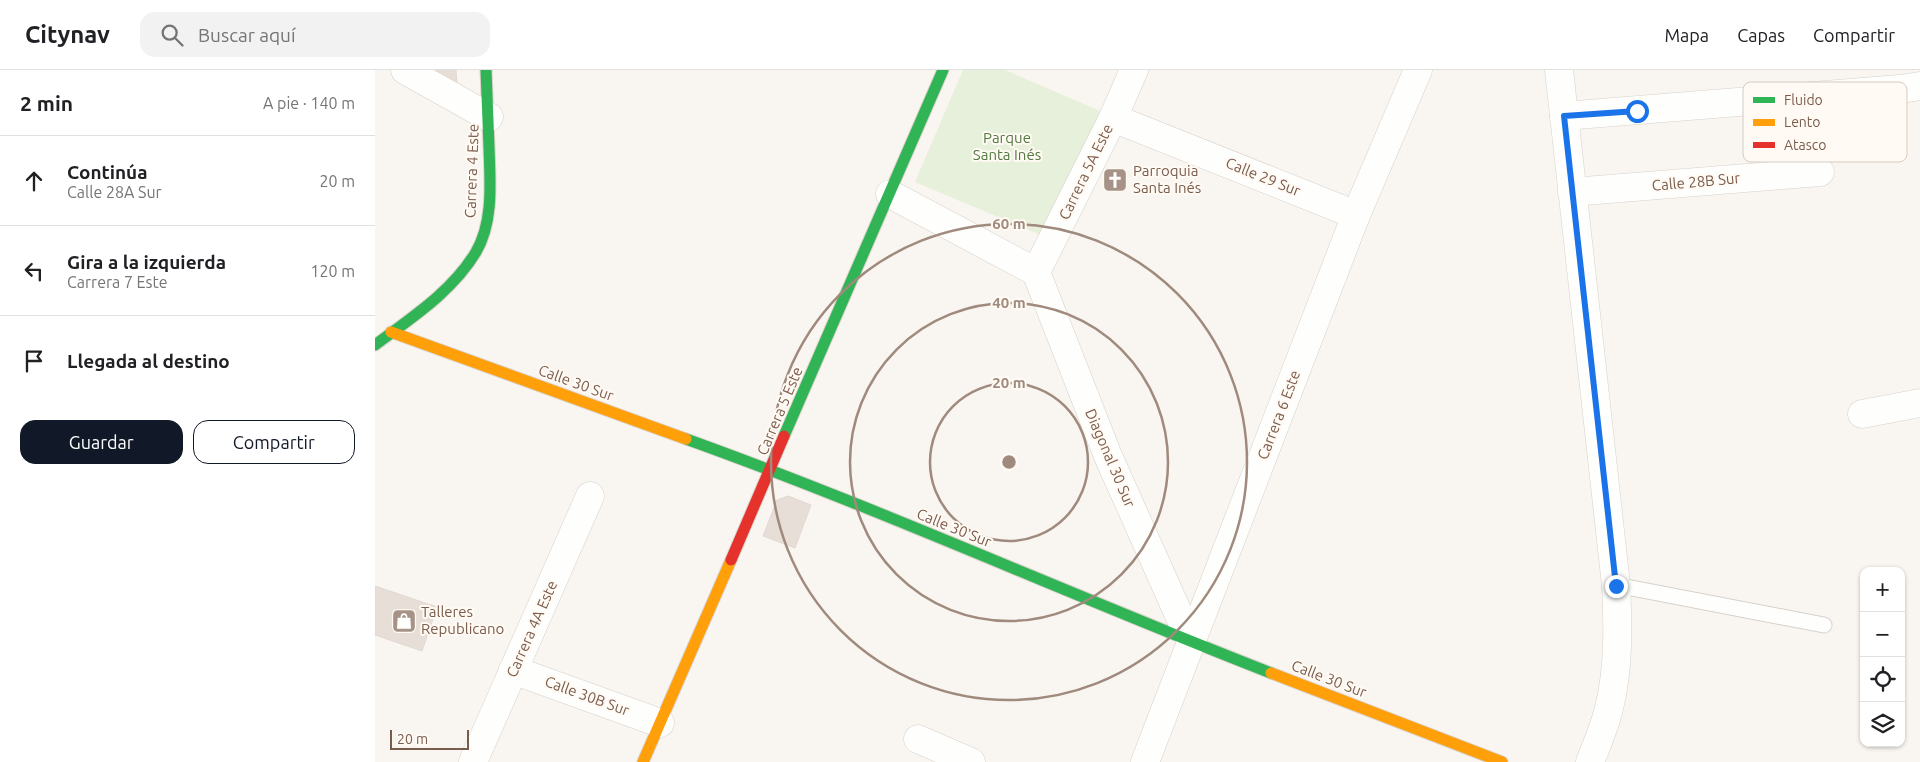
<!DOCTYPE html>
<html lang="es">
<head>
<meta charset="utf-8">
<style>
	:root { --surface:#fff; --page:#f2f2f2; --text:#202124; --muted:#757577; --line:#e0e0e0; --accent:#111827 }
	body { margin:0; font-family:Ubuntu,sans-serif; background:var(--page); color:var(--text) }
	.controls { position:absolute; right:15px; bottom:15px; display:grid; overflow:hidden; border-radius:10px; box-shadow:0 1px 4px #0004 }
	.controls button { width:45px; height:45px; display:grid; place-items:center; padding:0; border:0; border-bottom:1px solid var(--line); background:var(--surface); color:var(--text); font:25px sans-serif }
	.scale { position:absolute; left:15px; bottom:12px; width:79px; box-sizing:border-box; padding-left:5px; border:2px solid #7a5c4d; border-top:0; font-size:14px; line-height:18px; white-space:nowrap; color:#7a5c4d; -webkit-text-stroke:4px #fffaf3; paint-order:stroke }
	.stop { position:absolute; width:15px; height:15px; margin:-11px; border:4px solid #1a73e8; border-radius:50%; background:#fff }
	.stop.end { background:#1a73e8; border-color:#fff; box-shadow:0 1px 5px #0008 }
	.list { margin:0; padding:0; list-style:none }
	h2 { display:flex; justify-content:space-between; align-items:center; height:65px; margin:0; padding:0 20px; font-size:21px }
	h2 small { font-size:16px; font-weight:400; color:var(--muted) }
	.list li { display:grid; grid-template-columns:32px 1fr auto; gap:15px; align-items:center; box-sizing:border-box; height:90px; padding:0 20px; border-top:1px solid var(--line) }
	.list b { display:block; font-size:19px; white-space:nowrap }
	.list p { margin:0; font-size:16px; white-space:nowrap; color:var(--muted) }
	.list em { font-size:16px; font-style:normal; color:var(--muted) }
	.actions { display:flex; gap:10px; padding:15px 20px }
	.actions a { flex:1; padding:11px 0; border:1px solid var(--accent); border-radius:15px; text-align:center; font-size:18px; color:var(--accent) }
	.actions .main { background:var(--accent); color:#fff }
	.icon { flex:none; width:28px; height:28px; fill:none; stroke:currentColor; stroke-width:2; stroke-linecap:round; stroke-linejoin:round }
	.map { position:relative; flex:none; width:1545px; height:692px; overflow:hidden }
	header { display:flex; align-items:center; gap:30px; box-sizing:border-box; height:70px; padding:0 25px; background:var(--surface); border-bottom:1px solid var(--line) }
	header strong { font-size:24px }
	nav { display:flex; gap:28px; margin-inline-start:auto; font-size:18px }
	.search { width:350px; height:45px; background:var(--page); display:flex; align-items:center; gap:12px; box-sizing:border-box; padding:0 18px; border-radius:15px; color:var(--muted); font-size:19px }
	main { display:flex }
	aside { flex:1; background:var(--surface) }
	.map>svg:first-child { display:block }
	.green { fill:#e7f0db }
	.building { fill:#e6ded7; stroke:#e2d8d2 }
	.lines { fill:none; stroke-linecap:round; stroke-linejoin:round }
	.lane-casing { stroke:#d7d1cb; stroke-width:17 }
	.street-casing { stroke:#d7d1cb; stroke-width:29 }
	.fast-casing { stroke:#d9d2cb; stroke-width:13 }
	.slow-casing { stroke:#d9d2cb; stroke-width:13 }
	.jam-casing { stroke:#d9d2cb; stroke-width:13 }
	.lane { stroke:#fefefd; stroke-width:15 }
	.street { stroke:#fefefd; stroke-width:28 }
	.fast { stroke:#30b455; stroke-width:11 }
	.slow { stroke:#ff9f0a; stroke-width:11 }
	.jam { stroke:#e5322d; stroke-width:11 }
	.route { stroke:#1a73e8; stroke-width:6 }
	.ring { fill:none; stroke:#9f8a7d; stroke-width:2.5 }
	.labels { text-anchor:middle; stroke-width:4; stroke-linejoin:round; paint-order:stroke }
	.park-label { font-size:15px; fill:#537a41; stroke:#fffaf3 }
	.street-label { font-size:15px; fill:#7a5c4d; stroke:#fffaf3 }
	.poi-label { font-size:15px; fill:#7a5c4d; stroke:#fffaf3; text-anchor:start }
	.key { fill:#fffaf3; stroke:#d7cbc1; stroke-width:1 }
	.key-label { font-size:14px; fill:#7a5c4d }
	.centre { fill:#9f8a7d; stroke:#fffaf3; stroke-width:2.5 }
	.ring-label { font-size:15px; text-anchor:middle; font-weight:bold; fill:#9f8a7d; stroke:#fffaf3; stroke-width:4; stroke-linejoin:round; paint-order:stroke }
</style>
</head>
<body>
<header>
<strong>Citynav</strong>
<div class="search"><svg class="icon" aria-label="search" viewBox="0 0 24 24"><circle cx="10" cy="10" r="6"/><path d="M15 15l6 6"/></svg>Buscar aquí</div>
<nav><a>Mapa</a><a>Capas</a><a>Compartir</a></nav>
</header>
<main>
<aside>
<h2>2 min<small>A pie · 140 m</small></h2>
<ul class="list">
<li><svg class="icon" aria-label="ahead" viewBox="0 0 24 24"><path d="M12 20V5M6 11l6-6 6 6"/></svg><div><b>Continúa</b><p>Calle 28A Sur</p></div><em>20 m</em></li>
<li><svg class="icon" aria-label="left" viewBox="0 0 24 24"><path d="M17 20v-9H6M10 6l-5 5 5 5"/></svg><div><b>Gira a la izquierda</b><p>Carrera 7 Este</p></div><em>120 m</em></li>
<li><svg class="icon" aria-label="arrive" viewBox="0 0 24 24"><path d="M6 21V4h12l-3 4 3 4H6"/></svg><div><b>Llegada al destino</b></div></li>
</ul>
<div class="actions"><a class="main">Guardar</a><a>Compartir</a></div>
</aside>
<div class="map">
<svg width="1545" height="692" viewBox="0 0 1545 692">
	<rect width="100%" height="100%" fill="#f9f5f0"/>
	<!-- green -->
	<path class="green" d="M588,0H630L725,41L670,167L540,112Z"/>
	<!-- building -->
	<g class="building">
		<path d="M49,0H81L82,15Z"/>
		<path d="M413,426L436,435L420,478L388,466L402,430Z"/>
		<path d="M0,516L62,537L47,581L0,565Z"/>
	</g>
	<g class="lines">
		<defs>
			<path id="lane" d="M1241,515L1449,555"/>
			<g id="street">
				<path d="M30,0L114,47"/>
				<path d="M1184,0L1241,515C1243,556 1244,598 1234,638C1230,656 1222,674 1215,692"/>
				<path d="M1189,46L1525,19L1545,16"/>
				<path d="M738,48L981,145"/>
				<path d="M1197,122L1445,102"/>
				<path d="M515,124L661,202"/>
				<path d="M661,202L733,386L816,572"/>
				<path d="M661,202L738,48L759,0"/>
				<path d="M1487,344L1545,333"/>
				<path d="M138,600L285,653"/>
				<path d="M543,669L596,692"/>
				<path d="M98,692L215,426"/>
				<path d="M770,692L981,145L1043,0"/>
			</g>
			<g id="fast">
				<path d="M0,275C36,248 77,222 101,182C119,151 115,111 114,77C113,51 112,26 111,0"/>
				<path d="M409,366L568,0"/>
				<path d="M311,369C509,440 700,527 896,603"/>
			</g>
			<g id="slow">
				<path d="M16,262L311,369"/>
				<path d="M896,603L1127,692"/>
				<path d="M268,692L356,490"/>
			</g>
			<path id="jam" d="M356,490L409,366"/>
		</defs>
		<!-- lane casing -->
		<use href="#lane" class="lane-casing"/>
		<!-- street casing -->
		<use href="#street" class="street-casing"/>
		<!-- fast casing -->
		<use href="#fast" class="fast-casing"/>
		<!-- slow casing -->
		<use href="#slow" class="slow-casing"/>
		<!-- jam casing -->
		<use href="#jam" class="jam-casing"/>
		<!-- lane -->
		<use href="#lane" class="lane"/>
		<!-- street -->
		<use href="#street" class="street"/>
		<!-- fast -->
		<use href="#fast" class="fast"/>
		<!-- slow -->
		<use href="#slow" class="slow"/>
		<!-- jam -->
		<use href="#jam" class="jam"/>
	</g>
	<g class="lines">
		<!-- route -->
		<path class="route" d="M1241,516L1189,46L1262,41"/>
	</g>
	<!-- distance rings -->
	<g class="ring">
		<circle cx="634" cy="392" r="79"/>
		<circle cx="634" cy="392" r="159"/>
		<circle cx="634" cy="392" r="238"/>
	</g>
	<!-- icons -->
	<defs>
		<symbol id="church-square" viewBox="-11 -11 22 22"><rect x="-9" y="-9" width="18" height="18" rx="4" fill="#a69286" stroke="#fffaf3"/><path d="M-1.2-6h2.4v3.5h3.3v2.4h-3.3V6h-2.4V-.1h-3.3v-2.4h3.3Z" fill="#fff"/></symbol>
		<symbol id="shop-square" viewBox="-11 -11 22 22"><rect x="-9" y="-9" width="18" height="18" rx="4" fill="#a69286" stroke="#fffaf3"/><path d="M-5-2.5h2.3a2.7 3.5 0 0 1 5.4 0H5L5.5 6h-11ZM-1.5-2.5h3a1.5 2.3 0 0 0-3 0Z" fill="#fff"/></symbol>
	</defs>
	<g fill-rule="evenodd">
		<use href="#church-square" x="726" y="96" width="28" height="28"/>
		<use href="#shop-square" x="15" y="537" width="28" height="28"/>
	</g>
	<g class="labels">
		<!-- park labels -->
		<g class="park-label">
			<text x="632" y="73">Parque<tspan x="632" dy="17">Santa Inés</tspan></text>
		</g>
		<!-- street labels -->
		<g class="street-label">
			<text transform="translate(97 101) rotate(-88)" y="5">Carrera 4 Este</text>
			<text transform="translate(711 102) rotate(-64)" y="5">Carrera 5A Este</text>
			<text transform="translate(888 107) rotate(22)" y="5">Calle 29 Sur</text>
			<text transform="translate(1321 112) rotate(-5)" y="5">Calle 28B Sur</text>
			<text transform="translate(201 313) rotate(20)" y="5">Calle 30 Sur</text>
			<text transform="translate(405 341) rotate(-67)" y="5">Carrera 5 Este</text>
			<text transform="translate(904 345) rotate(-69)" y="5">Carrera 6 Este</text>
			<text transform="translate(735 388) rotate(67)" y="5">Diagonal 30 Sur</text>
			<text transform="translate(579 458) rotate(22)" y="5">Calle 30 Sur</text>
			<text transform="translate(157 559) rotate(-66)" y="5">Carrera 4A Este</text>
			<text transform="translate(954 609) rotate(21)" y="5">Calle 30 Sur</text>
			<text transform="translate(212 626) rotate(20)" y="5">Calle 30B Sur</text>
		</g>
		<!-- poi labels -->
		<g class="poi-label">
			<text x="758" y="106">Parroquia<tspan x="758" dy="17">Santa Inés</tspan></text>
			<text x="46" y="547">Talleres<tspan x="46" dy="17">Republicano</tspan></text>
		</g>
	</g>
	<!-- legend -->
	<rect x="1368" y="12" width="164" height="80" rx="8" class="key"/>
	<rect x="1378" y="27" width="22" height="6" fill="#30b455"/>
	<rect x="1378" y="49" width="22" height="7" fill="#ff9f0a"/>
	<rect x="1378" y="72" width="22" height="6" fill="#e5322d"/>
	<g class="key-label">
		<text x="1409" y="35">Fluido</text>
		<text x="1409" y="57">Lento</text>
		<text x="1409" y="80">Atasco</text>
	</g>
	<circle cx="634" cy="392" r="8" class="centre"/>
	<g class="ring-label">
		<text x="634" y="159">60 m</text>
		<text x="634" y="238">40 m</text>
		<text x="634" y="318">20 m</text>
	</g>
</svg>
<div class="controls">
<button>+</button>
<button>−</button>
<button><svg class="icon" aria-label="locate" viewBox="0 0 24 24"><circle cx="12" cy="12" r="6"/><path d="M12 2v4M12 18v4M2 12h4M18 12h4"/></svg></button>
<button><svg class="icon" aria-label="layers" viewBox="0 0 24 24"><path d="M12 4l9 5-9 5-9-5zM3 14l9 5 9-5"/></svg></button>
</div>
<div class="scale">20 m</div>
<div class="stop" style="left:1262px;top:41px"></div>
<div class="stop end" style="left:1241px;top:516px"></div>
</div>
</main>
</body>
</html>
